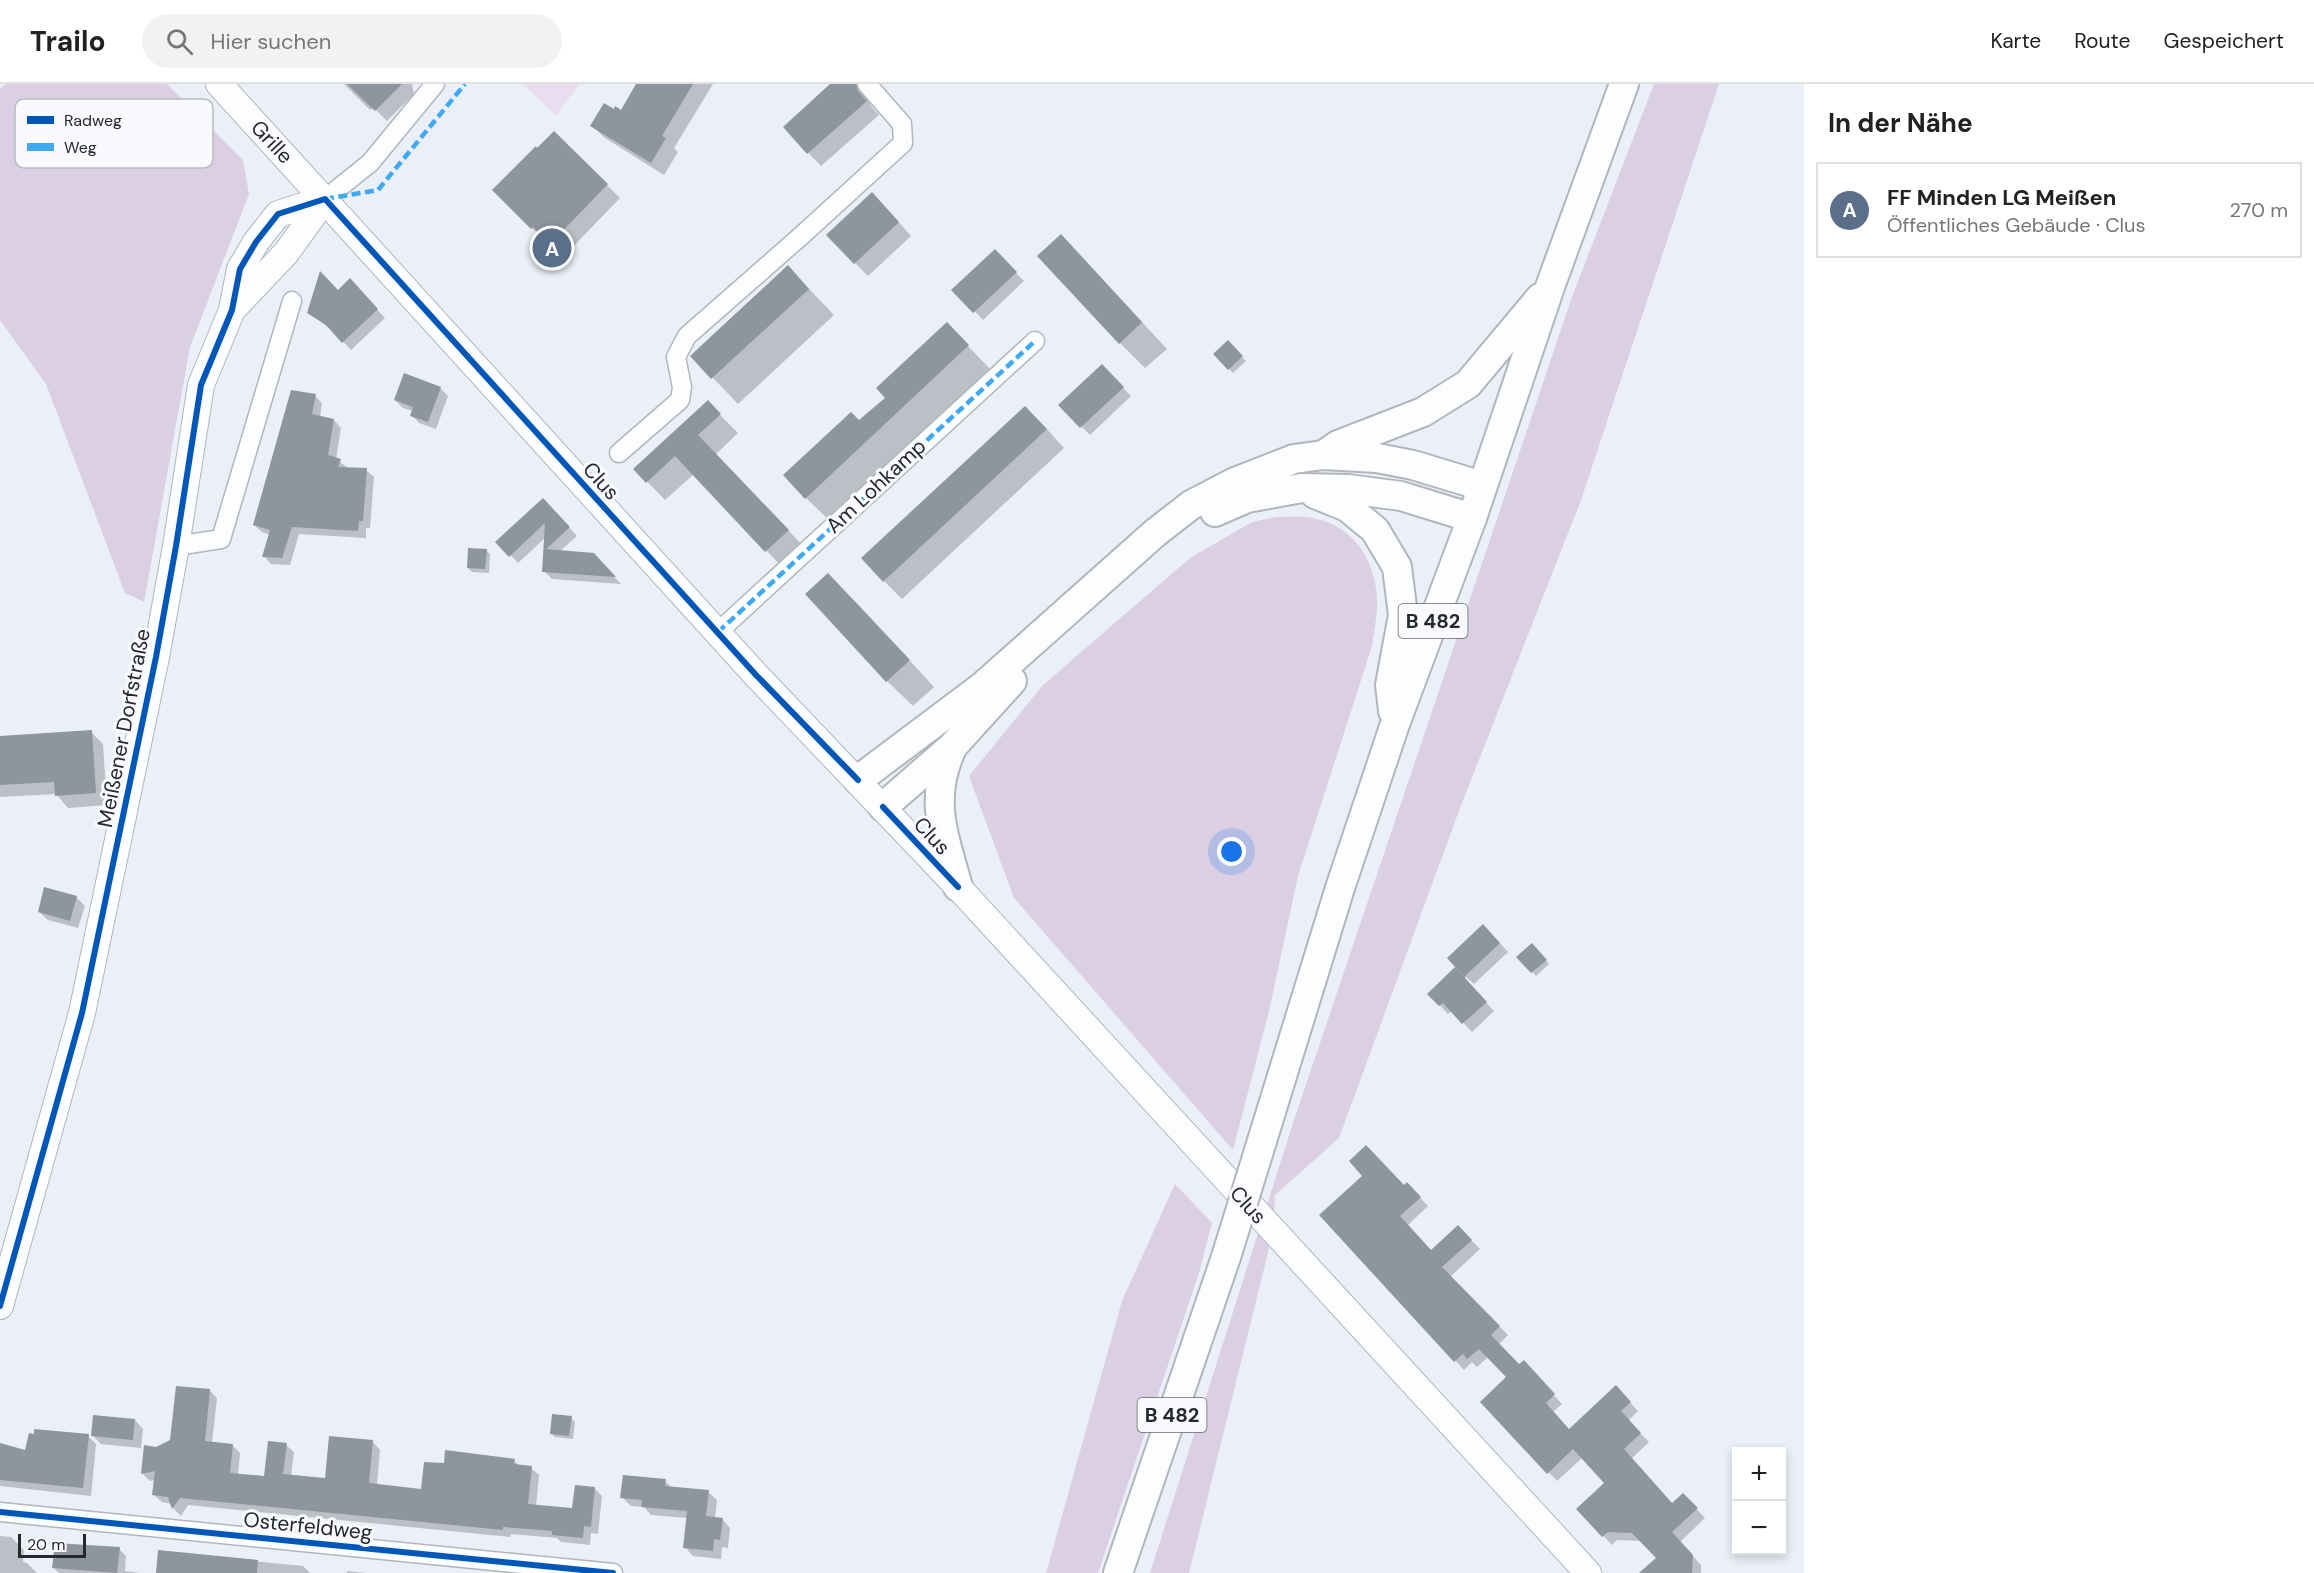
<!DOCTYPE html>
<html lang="de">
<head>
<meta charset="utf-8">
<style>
	:root { --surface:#fff; --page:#f2f2f2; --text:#222; --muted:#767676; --line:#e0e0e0; --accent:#b45309 }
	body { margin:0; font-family:"DM Sans",sans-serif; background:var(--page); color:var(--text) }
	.controls { position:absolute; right:18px; bottom:18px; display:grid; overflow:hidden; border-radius:0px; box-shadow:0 3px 9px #0003 }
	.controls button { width:54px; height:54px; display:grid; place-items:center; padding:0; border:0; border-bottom:2px solid var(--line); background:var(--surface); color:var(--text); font:30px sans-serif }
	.scale { position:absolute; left:18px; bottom:15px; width:68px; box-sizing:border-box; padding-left:6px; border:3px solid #25282d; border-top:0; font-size:16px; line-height:21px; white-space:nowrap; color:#25282d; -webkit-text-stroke:4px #f9fafd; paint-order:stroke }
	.you { position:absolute; left:1232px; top:768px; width:21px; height:21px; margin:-15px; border:4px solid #fff; border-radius:50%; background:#1a73e8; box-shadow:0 0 0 9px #1a73e833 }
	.badge { display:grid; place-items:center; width:39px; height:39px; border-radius:50%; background:var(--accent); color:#fff; font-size:20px; font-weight:700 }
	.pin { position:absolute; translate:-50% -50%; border:3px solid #fff; box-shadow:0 2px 6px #0006 }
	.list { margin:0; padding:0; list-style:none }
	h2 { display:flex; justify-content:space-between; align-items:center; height:78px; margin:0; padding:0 24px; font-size:26px }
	h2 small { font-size:20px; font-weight:400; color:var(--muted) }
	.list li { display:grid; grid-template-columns:39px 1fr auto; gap:18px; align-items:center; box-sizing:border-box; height:96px; margin:0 12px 12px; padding:0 12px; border:2px solid var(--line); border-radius:0px }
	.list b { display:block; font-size:22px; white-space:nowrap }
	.list p { margin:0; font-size:20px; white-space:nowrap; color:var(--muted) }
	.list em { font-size:20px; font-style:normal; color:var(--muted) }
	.icon { flex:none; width:33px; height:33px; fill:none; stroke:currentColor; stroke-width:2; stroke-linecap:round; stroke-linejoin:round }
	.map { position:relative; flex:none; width:1804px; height:1489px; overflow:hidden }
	header { display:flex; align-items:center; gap:36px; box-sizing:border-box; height:84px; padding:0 30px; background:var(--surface); border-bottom:2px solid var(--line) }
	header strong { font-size:28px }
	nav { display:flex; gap:33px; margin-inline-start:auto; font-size:21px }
	.search { width:420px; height:54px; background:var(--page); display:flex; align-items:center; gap:15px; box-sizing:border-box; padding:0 21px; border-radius:33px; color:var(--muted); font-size:22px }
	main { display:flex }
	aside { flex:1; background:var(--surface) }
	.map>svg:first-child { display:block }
	.green { fill:#e8def0 }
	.forest { fill:#dacfe3 }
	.shadow { fill:#0003 }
	.building { fill:#8d959d }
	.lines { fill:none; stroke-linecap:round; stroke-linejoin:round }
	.street-casing { stroke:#b2b6bc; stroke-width:21 }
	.secondary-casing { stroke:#b2b6bc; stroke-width:28 }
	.primary-casing { stroke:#b2b6bc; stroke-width:32 }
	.street { stroke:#fcfdfe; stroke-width:18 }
	.secondary { stroke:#fcfdfe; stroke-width:26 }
	.primary { stroke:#fcfdfe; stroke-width:28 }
	.primary-bridge-casing { stroke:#b2b6bc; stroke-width:32; stroke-linecap:butt }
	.primary-bridge { stroke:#fcfdfe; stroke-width:28 }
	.quiet { stroke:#3fa9f5; stroke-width:4.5; stroke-dasharray:9 4.5; stroke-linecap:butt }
	.cycleway-casing { stroke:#f9fafd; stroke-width:10 }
	.cycleway { stroke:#0057b8; stroke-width:6 }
	.labels { text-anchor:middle; stroke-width:6; stroke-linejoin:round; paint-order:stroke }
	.shield { fill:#f9fafd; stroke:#65676b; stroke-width:1.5 }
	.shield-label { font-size:20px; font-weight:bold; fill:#25282d }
	.street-label { font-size:21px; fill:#25282d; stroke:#f9fafd }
	.key { fill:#f9fafd; stroke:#b9bbbf; stroke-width:1.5 }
	.key-label { font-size:16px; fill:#25282d }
</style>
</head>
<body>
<header>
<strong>Trailo</strong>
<div class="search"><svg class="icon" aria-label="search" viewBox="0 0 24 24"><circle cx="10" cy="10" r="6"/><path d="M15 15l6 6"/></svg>Hier suchen</div>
<nav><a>Karte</a><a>Route</a><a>Gespeichert</a></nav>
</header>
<main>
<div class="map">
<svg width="1804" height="1489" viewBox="0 0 1804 1489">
	<rect width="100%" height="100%" fill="#ebeff7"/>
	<!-- green -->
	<path class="green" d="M523,0H579L556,32Z"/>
	<!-- forest -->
	<g class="forest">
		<path d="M6,0H167L243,76L249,110L190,263L144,518L125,509L46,300L0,236V5Z"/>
		<path d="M1654,0H1719L1581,416L1460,724L1339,1054L1275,1111L1273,1148L1189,1489H1150L1294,1036L1572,213Z"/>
		<path d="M1276,433C1285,433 1295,432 1304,433C1353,437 1379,478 1377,525C1376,537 1374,549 1372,562L1298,792L1269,927L1233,1066L1014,814L969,692L1043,601L1190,474L1252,438Z"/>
		<path d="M1175,1100L1212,1139L1199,1189L1098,1489H1046L1122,1217Z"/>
	</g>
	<!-- shadow -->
	<g class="shadow">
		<path d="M344,0H412L414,10L387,37L374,24L370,26Z"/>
		<path d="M638,0H713L674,64L678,68L664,91L605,54L592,42L614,27L621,28Z"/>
		<path d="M832,0H857L869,12L871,22L879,31L821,82L785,44Z"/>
		<path d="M554,49L620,114L564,172L547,155L545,157L494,106Z"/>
		<path d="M885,123L911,152L868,192L855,179Z"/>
		<path d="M995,167L1024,197L983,236L954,206Z"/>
		<path d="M1086,178L1167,265L1145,284L1120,259Z"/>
		<path d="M788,183L834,231L738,320L692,272Z"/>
		<path d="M350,197L385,234L351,266L334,248L309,228Z"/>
		<path d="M947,240L991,286L830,437L806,414L859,339L887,314Z"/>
		<path d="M1228,258L1246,277L1233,289L1215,270Z"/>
		<path d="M1102,282L1131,312L1090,351L1060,321Z"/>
		<path d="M440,304L448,312L436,345L419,339L412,331L413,327L403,324L395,316Z"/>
		<path d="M315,312L322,319L320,334L334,336L341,344L336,375L348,384L366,386L374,393L370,444H366V454L299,450L290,481L271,480L264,472L270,451L262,448L254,441Z"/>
		<path d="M707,318L738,349L716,370L806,465L784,485L694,390L665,416L635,385Z"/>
		<path d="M1044,342L1064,364L902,515L884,497Z"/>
		<path d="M551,424L577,452L559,468L593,471L621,500L552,495L544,487L546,453L518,479L498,458Z"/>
		<path d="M486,466L490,470L489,489L472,488L468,484Z"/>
		<path d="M854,516L934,603L913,622L887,597Z"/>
		<path d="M91,648L103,660L107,721L68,724L56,710L0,713V654Z"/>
		<path d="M76,813L85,822L78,844L48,836L39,828Z"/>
		<path d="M1492,851L1508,868L1474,900L1466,893L1464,895L1494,927L1472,948L1452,927L1448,930L1429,910L1461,891Z"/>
		<path d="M1532,861L1549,880L1536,892L1519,873Z"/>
		<path d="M1407,1100L1428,1122L1408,1141L1432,1168L1458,1143L1480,1165L1450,1193L1508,1251L1499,1260L1520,1282L1532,1287L1562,1320L1553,1328L1569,1347L1624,1312L1638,1327L1628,1337L1649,1358L1631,1375L1672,1421L1683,1411L1705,1434L1680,1458L1701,1481V1489H1647L1644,1486L1658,1474L1642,1457L1617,1456L1612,1461L1578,1425L1606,1399L1583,1373L1557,1397L1482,1318L1508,1293L1488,1273L1477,1283L1472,1278L1464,1286L1321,1131Z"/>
		<path d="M209,1306L217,1314L212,1359L232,1361L240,1369L238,1391L266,1393L286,1361L294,1368L291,1392L326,1396L373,1358L380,1366L377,1401L423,1406L445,1381L514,1377L520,1382L531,1384L539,1391L536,1422L574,1426L594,1404L602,1412L598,1450L591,1449L590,1461L561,1458L557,1454L511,1450L510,1453L188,1421L181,1432L174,1425L172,1420L162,1418L154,1411L155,1396L150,1397L143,1390L146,1363L157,1364L171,1357Z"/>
		<path d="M571,1334L575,1338L573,1355L555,1353L551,1349Z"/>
		<path d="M135,1336L143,1345L141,1364L101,1360L92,1351Z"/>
		<path d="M88,1352L96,1360L91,1412L0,1402V1360L26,1368Z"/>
		<path d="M665,1397L673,1405L708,1408L717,1416L715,1434L722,1435L730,1444L728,1464L722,1463L721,1475L693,1472L685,1463L687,1434L651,1431L644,1423L631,1422L622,1413Z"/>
		<path d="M0,1452L11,1453L24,1466L23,1478L27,1479L37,1489H0Z"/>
		<path d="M119,1465L126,1472L125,1487L140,1489H59L54,1484Z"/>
		<path d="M159,1468L303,1482L310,1489H157Z"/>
		<path d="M347,1487L366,1489H347Z"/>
	</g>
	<!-- building -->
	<g class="building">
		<path d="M347,0H402L375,27Z"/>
		<path d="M636,0H693L662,52L666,54L651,79L590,42L604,19L614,25L615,22L621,26Z"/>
		<path d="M830,0H856L858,7L867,17L807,70L783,43Z"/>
		<path d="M554,47L608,100L550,160L533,143L531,145L492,106L536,62L537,64Z"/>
		<path d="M872,108L899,138L854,180L826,151Z"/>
		<path d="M1061,150L1142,238L1119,260L1037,172Z"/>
		<path d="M995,165L1017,188L973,229L951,206Z"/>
		<path d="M788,181L809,205L711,295L690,272Z"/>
		<path d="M320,187L338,206L350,194L378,225L342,259L326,241L307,229Z"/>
		<path d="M947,238L969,261L805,415L783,391L851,328L859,336L885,314L876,304Z"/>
		<path d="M1228,256L1243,272L1228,286L1213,270Z"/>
		<path d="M1102,280L1124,303L1080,344L1058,321Z"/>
		<path d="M404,289L441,303L428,338L410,332L413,323L394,316Z"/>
		<path d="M291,306L316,310L312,330L334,335L328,371L341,375L338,383L367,384L363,437H359L358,447L292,443L282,474L262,473L270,446L253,441Z"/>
		<path d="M708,316L721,330L698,351L789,446L765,468L675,372L646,399L633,385Z"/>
		<path d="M1025,322L1047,345L883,498L861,474Z"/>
		<path d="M543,414L570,443L546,465L594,469L616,493L542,488L545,439L509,473L495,458Z"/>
		<path d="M468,464L487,465L485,485L467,484Z"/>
		<path d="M828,489L910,576L886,598L805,510Z"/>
		<path d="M92,646L96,709L55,712L54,698L0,701V652Z"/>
		<path d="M44,803L77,812L70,837L38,828Z"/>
		<path d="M1483,840L1500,859L1464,893L1447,874Z"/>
		<path d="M1532,859L1547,876L1531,889L1516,873Z"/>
		<path d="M1455,883L1487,918L1462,940L1443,919L1439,922L1427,910Z"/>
		<path d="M1366,1061L1404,1101L1407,1098L1421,1113L1400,1132L1431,1166L1458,1141L1472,1156L1442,1183L1500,1242L1491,1251L1519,1280L1524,1276L1555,1310L1546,1319L1569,1345L1616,1301L1631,1318L1621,1327L1641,1349L1624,1365L1672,1419L1683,1409L1698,1424L1672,1448L1693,1471L1692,1489H1639L1656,1474L1632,1449L1608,1448L1602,1453L1576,1425L1604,1399L1573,1365L1547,1390L1480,1318L1506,1293L1479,1265L1467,1275L1463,1270L1454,1278L1319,1131L1362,1092L1349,1077Z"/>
		<path d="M176,1302L210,1305L205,1357L233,1360L230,1389L264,1392L268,1357L287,1359L283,1390L325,1394L329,1352L373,1356L369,1399L421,1405L424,1378L444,1379L445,1366L515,1375L514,1380L532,1382L528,1420L572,1424L575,1401L595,1403L591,1443L584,1442L583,1454L552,1451V1447L503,1443V1446L180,1414L172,1425L168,1413L152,1411L155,1387L141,1390L144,1361L156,1363L170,1356Z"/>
		<path d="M552,1330L572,1332L569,1352L550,1350Z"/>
		<path d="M93,1331L135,1335L133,1356L91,1352Z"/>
		<path d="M34,1345L89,1350L83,1404L0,1396V1359L25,1366L29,1349L34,1350Z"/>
		<path d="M623,1391L666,1395L665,1402L709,1406L706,1432L723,1434L720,1456L714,1455L713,1467L683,1464L687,1427L641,1423L642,1416L620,1414Z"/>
		<path d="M55,1459L120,1463L117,1489L52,1484Z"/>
		<path d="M158,1466L258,1476L257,1489H156Z"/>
	</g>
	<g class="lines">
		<defs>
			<g id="street">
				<path d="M325,115L370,79L435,0"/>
				<path d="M619,369L680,316L682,303L676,273L687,252L801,152L903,59L902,40L867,0"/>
				<path d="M176,462L221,455L292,217"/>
				<path d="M718,548L1035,257"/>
				<path d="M0,1428L613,1489"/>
			</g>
			<g id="secondary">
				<path d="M219,0L756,591L958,803L1588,1489"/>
				<path d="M232,226L286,169L325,115"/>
				<path d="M0,1222L82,929L156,573L176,462L201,301L232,226L240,185L256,158L278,130L325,115"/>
			</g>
			<g id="primary">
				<path d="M1325,370L1338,361L1423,328L1468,300L1540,214"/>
				<path d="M1315,410L1347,423L1375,446L1397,483L1403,531L1390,601L1393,627"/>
				<path d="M1215,428L1247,414L1302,404L1348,405L1401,412L1472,434"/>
				<path d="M952,664C928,716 944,751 958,803"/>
				<path d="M858,696L983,602L1155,449L1191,421L1235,398L1294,375L1323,371L1377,374L1413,381L1482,402"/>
				<path d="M883,723L953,662L1012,597"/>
				<path d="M1262,1057L1340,804L1395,640L1472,434L1551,200L1624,0"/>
				<path d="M1118,1489L1226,1173"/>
			</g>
		</defs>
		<!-- street casing -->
		<use href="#street" class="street-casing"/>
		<!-- secondary casing -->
		<use href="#secondary" class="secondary-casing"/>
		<!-- primary casing -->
		<use href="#primary" class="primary-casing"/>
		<!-- street -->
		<use href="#street" class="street"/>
		<!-- secondary -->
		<use href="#secondary" class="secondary"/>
		<!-- primary -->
		<use href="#primary" class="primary"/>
		<defs>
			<path id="primary-bridge" d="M1226,1173L1262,1057"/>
		</defs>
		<!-- primary-bridge casing -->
		<use href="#primary-bridge" class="primary-bridge-casing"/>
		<!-- primary-bridge -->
		<use href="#primary-bridge" class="primary-bridge"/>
		<!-- quiet -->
		<g class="quiet">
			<path d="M325,115L378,106L465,0"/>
			<path d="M718,548L1035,257"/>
		</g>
		<defs>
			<g id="cycleway">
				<path d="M883,723L958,803"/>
				<path d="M0,1222L82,929L156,573L176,462L201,301L232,226L240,185L256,158L278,130L325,115L756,591L858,696"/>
				<path d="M0,1428L613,1489"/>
			</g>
		</defs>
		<!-- cycleway casing -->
		<use href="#cycleway" class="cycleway-casing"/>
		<!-- cycleway -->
		<use href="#cycleway" class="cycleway"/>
	</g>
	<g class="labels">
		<!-- shield labels -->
		<g class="shield">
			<rect x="1398.5" y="520" width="69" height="34" rx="4.5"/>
			<rect x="1137.5" y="1314" width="69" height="34" rx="4.5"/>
		</g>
		<g class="shield-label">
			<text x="1433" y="544">B 482</text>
			<text x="1172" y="1338">B 482</text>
		</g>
		<!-- street labels -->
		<g class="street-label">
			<text transform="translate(272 58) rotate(47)" y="7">Grille</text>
			<text transform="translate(601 397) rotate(48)" y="7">Clus</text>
			<text transform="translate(876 402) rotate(-43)" y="7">Am Lohkamp</text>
			<text transform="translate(124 644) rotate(-79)" y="7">Meißener Dorfstraße</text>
			<text transform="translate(932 752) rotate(47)" y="7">Clus</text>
			<text transform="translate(1248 1121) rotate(48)" y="7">Clus</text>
			<text transform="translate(308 1442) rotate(6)" y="7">Osterfeldweg</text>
		</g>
	</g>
	<!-- legend -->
	<rect x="15" y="15" width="198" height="69" rx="9" class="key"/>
	<rect x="27" y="32" width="27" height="8" fill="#0057b8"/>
	<rect x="27" y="59" width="27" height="8" fill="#3fa9f5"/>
	<g class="key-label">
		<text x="64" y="42">Radweg</text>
		<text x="64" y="69">Weg</text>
	</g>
</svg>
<div class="controls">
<button>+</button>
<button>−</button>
</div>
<div class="scale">20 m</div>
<div class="you"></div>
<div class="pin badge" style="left:552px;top:164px;background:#5c6f8a">A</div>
</div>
<aside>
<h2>In der Nähe<small></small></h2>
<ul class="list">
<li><span class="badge" style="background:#5c6f8a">A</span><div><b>FF Minden LG Meißen</b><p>Öffentliches Gebäude · Clus</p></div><em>270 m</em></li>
</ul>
</aside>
</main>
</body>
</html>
